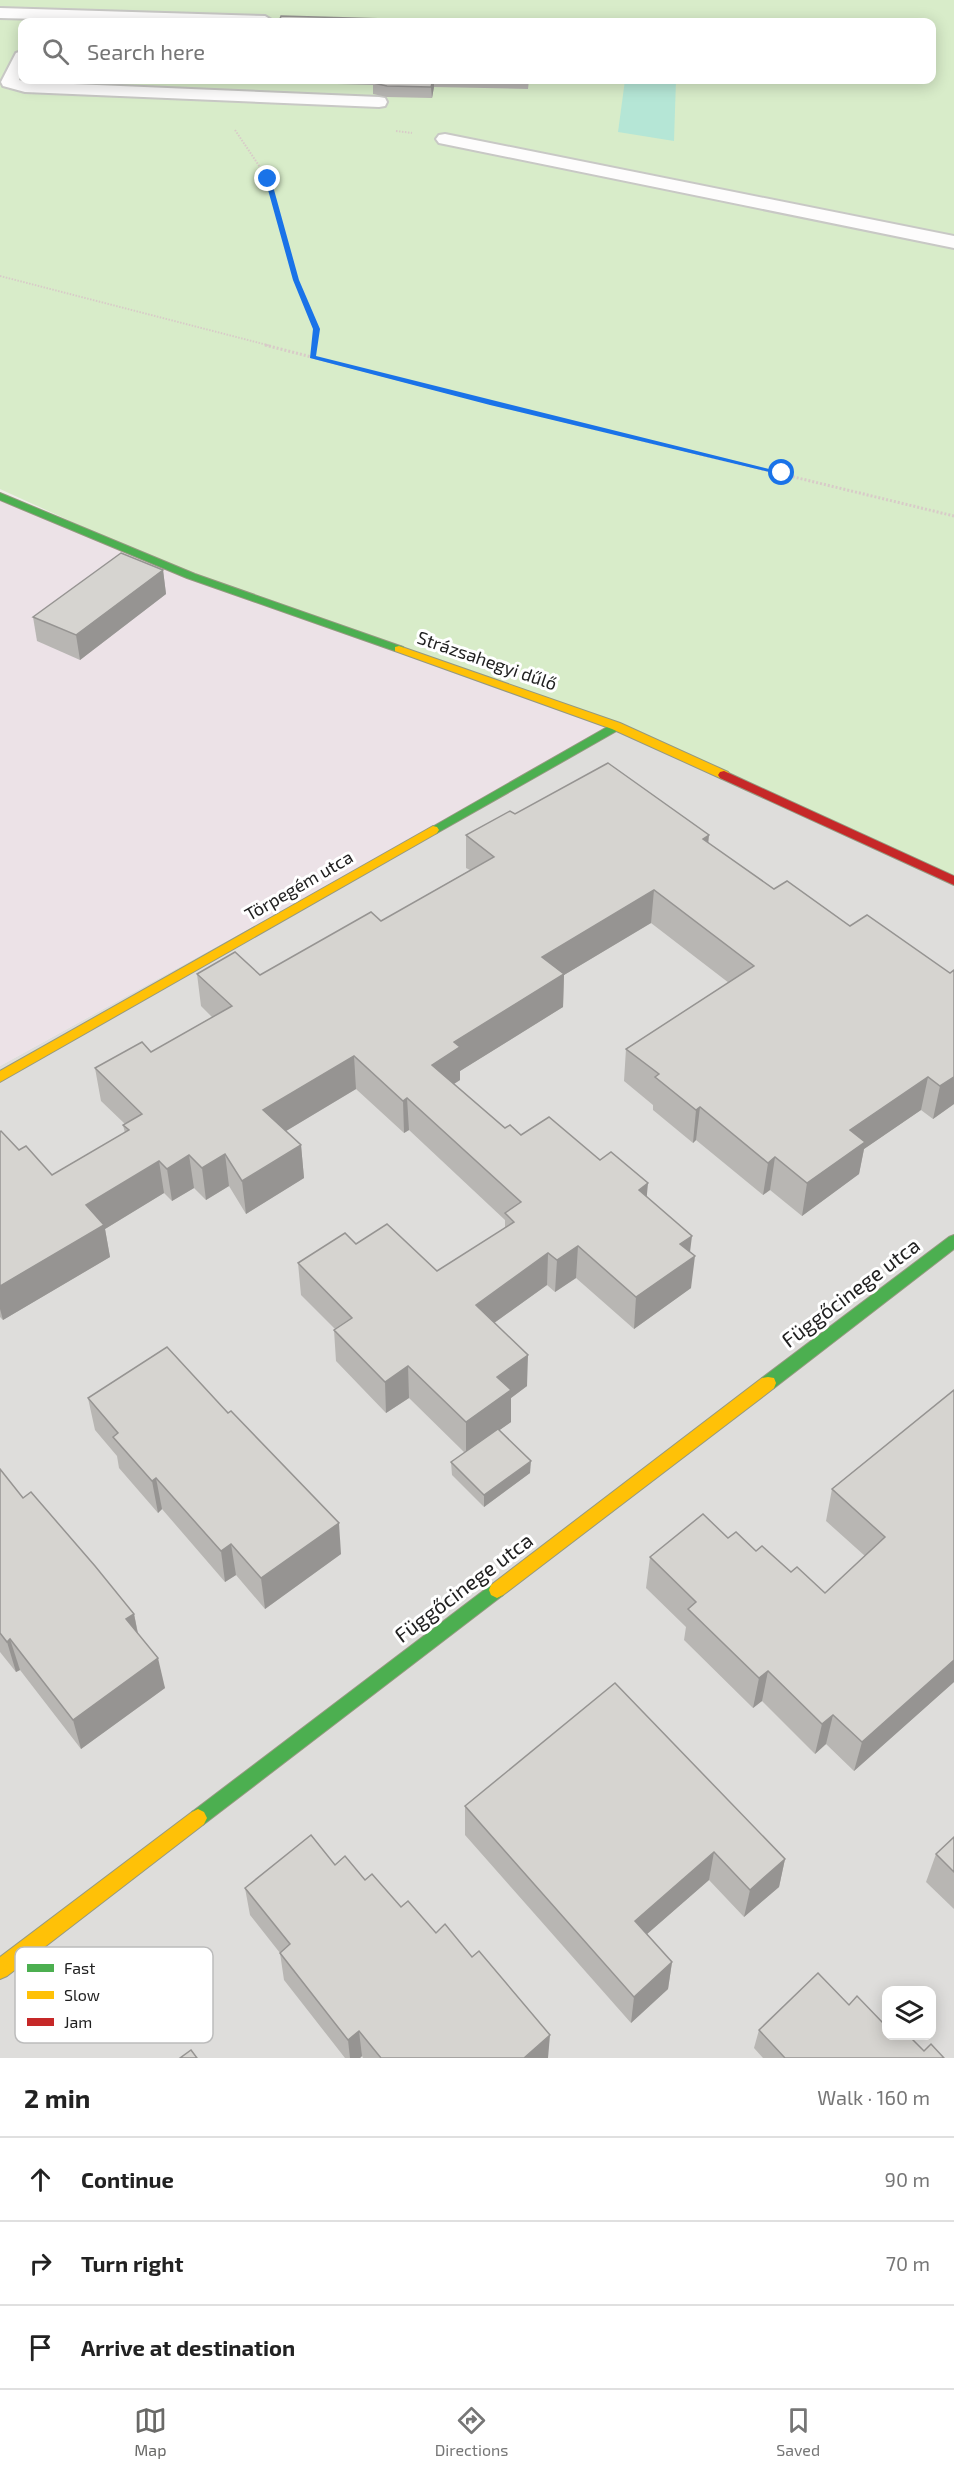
<!DOCTYPE html>
<html lang="en">
<head>
<meta charset="utf-8">
<style>
	:root { --surface:#fff; --page:#f2f2f2; --text:#222; --muted:#767676; --line:#e0e0e0; --accent:#696967 }
	body { margin:0; font-family:"Exo 2",sans-serif; background:var(--page); color:var(--text) }
	.controls { position:absolute; right:18px; bottom:18px; display:grid; overflow:hidden; border-radius:12px; box-shadow:0 3px 15px #0003 }
	.controls button { width:54px; height:54px; display:grid; place-items:center; padding:0; border:0; border-bottom:2px solid var(--line); background:var(--surface); color:var(--text); font:30px sans-serif }
	.stop { position:absolute; width:18px; height:18px; margin:-14px; border:4px solid #1a73e8; border-radius:50%; background:#fff }
	.stop.end { background:#1a73e8; border-color:#fff; box-shadow:0 2px 6px #0008 }
	.list { margin:0; padding:0; list-style:none }
	h2 { display:flex; justify-content:space-between; align-items:center; height:78px; margin:0; padding:0 24px; font-size:26px }
	h2 small { font-size:20px; font-weight:400; color:var(--muted) }
	.list li { display:grid; grid-template-columns:39px 1fr auto; gap:18px; align-items:center; box-sizing:border-box; height:84px; padding:0 24px; border-top:2px solid var(--line) }
	.list b { display:block; font-size:22px; white-space:nowrap }
	.list em { font-size:20px; font-style:normal; color:var(--muted) }
	.icon { flex:none; width:33px; height:33px; fill:none; stroke:currentColor; stroke-width:2; stroke-linecap:round; stroke-linejoin:round }
	.map { position:relative; flex:none; width:954px; height:2058px; overflow:hidden }
	.search { position:absolute; background:var(--surface); box-shadow:0 3px 15px #0003; left:18px; right:18px; top:18px; height:66px; display:flex; align-items:center; gap:15px; box-sizing:border-box; padding:0 21px; border-radius:12px; color:var(--muted); font-size:22px }
	.sheet { height:330px; background:var(--surface) }
	nav { display:flex; justify-content:space-around; align-items:center; box-sizing:border-box; height:84px; border-top:2px solid var(--line); background:var(--surface); font-size:16px; color:var(--muted) }
	nav a { display:grid; justify-items:center; gap:3px }
	nav .on { color:var(--accent) }
	.map>svg:first-child { display:block }
	.residential { fill:#dedddb; fill-rule:evenodd }
	.industrial { fill:#ece2e7 }
	.grass { fill:#d8ecc9; fill-rule:evenodd }
	.pitch { fill:#b5e6d6 }
	.lines { fill:none; stroke-linecap:round; stroke-linejoin:round }
	.lane-casing { stroke:#c8c8c5; stroke-width:4 }
	.fast-casing { stroke:#959980; stroke-width:2 }
	.slow-casing { stroke:#959980; stroke-width:2 }
	.jam-casing { stroke:#959980; stroke-width:2 }
	.path-far1 { stroke:#d8cbc8; stroke-width:2; stroke-dasharray:1.5 1.5; stroke-linecap:butt }
	.path { stroke:#d8cbc8; stroke-width:3; stroke-dasharray:2 2; stroke-linecap:butt }
	.lane { fill:#fdfcfc; fill-rule:evenodd }
	.fast { fill:#4caf50; fill-rule:evenodd }
	.slow { fill:#ffc107; fill-rule:evenodd }
	.jam { fill:#c62828; fill-rule:evenodd }
	.wall { fill:#b8b6b3 }
	.shaded-wall { fill:#969492 }
	.building { fill:#d6d4d0; stroke:#969492; stroke-width:1.5 }
	.route { fill:#1a73e8 }
	.labels { text-anchor:middle; stroke-width:6; stroke-linejoin:round; paint-order:stroke }
	.street-label { font-size:18px; fill:#212121; stroke:#fff }
	.near-street-label { font-size:21px; fill:#212121; stroke:#fff }
	.key { fill:#fff; stroke:#bcbcbc; stroke-width:1.5 }
	.key-label { font-size:16px; fill:#212121 }
</style>
</head>
<body>
<div class="map">
<svg width="954" height="2058" viewBox="0 0 954 2058">
	<rect width="100%" height="100%" fill="#efeee9"/>
	<!-- residential -->
	<path class="residential" d="M616,726L954,881V2058H0V1066ZM886,1990H932V2036H886Z"/>
	<!-- industrial -->
	<path class="industrial" d="M0,501L616,726L0,1066Z"/>
	<!-- grass -->
	<path class="grass" d="M0,0H954V881L616,726L191,576L0,489ZM22,22H932V80H22Z"/>
	<!-- pitch -->
	<path class="pitch" d="M625,80H676L674,141L618,132Z"/>
	<g class="lines">
		<defs>
			<g id="lane">
				<path d="M0,8L265,16L273,21L156,22L0,18Z"/>
				<path d="M22,51V72L19,80L26,82L379,97L385,98L387,102L385,106L379,107L25,92L3,86L1,82L16,53Z"/>
				<path d="M445,134L954,236V248L439,143L436,139L439,135Z"/>
			</g>
			<g id="fast">
				<path d="M0,493L195,574L403,647L405,649L403,651H395L187,578L0,500Z"/>
				<path d="M616,722L622,726L620,729L437,833L433,834L427,830Z"/>
				<path d="M954,1235V1249L774,1388L768,1389L762,1388L760,1383L762,1378L949,1237Z"/>
				<path d="M497,1582L503,1585L505,1590L503,1595L204,1824L198,1827L192,1824L189,1818L192,1812L491,1585Z"/>
			</g>
			<g id="slow">
				<path d="M399,646L620,723L728,772L730,775L724,779L720,778L612,729L395,651V647Z"/>
				<path d="M433,826L437,827L439,830L437,833L0,1082V1071Z"/>
				<path d="M768,1377L774,1378L776,1383L774,1388L503,1595L497,1598L491,1595L489,1590L491,1585L762,1378Z"/>
				<path d="M198,1809L204,1812L207,1818L204,1824L7,1976L0,1979V1957L192,1812Z"/>
			</g>
			<path id="jam" d="M724,771L954,876V885L720,778L718,775L720,772Z"/>
		</defs>
		<!-- lane casing -->
		<use href="#lane" class="lane-casing"/>
		<!-- fast casing -->
		<use href="#fast" class="fast-casing"/>
		<!-- slow casing -->
		<use href="#slow" class="slow-casing"/>
		<!-- jam casing -->
		<use href="#jam" class="jam-casing"/>
		<!-- path-far1 -->
		<g class="path-far1">
			<path d="M235,130L268,179L296,280L317,329L314,346"/>
			<path d="M396,131L412,133"/>
			<path d="M0,276L271,346"/>
		</g>
		<!-- path -->
		<g class="path">
			<path d="M265,345L490,403L954,516"/>
			<path d="M312,357L314,345"/>
		</g>
		<!-- lane -->
		<use href="#lane" class="lane"/>
		<!-- fast -->
		<use href="#fast" class="fast"/>
		<!-- slow -->
		<use href="#slow" class="slow"/>
		<!-- jam -->
		<use href="#jam" class="jam"/>
	</g>
	<!-- wall -->
	<g class="wall">
		<path d="M264,80H529L528,89L434,87L432,98L387,97L373,94V85L265,82Z"/>
		<path d="M163,570L166,594L80,660L37,641L33,617Z"/>
		<path d="M515,814L708,843L774,889L787,881L954,1104L933,1119L921,1110L864,1149L859,1174L802,1216L770,1190L763,1195L696,1140L693,1143L653,1110V1105L624,1081L626,1049L729,983L651,923L564,975L563,1007L460,1071V1080L454,1084L505,1128L521,1135L600,1160L647,1197L690,1252L691,1288L634,1329L576,1278L555,1292L547,1285L494,1323L527,1386L511,1398V1422L499,1430L530,1473L484,1507L452,1475L451,1462L465,1453L409,1398L386,1413L336,1361L334,1330L335,1329L301,1295L298,1263L356,1244L437,1271L505,1228V1220L409,1130L404,1133L356,1089L286,1131L301,1145L304,1178L246,1214L229,1186L206,1200L194,1188L172,1201L164,1193L105,1229L110,1257L3,1320L0,1317V1132L19,1150L52,1175L125,1133L123,1125L125,1124L101,1101L95,1068L151,1052L212,1017L201,1006L197,974L260,975L381,921L470,870L466,868V835Z"/>
		<path d="M954,1390V1682L854,1771L826,1744L815,1754L762,1701L753,1708L684,1640L686,1627L646,1588L650,1557L728,1538L756,1551L825,1593L865,1556L826,1521L832,1489Z"/>
		<path d="M88,1398L341,1554L265,1609L236,1575L225,1582L162,1509L158,1513L119,1468L117,1456L95,1430Z"/>
		<path d="M0,1469L23,1498L134,1614L138,1633L165,1688L81,1749L20,1670L16,1672L0,1652Z"/>
		<path d="M465,1806L785,1859L779,1887L744,1917L709,1880L647,1934L672,1962L668,1989L631,2023L465,1835Z"/>
		<path d="M954,1837V1909L926,1882L936,1854Z"/>
		<path d="M335,1865L365,1880L436,1933L548,2058H363L362,2056L360,2058H345L284,1980L280,1953L250,1915L245,1888Z"/>
		<path d="M849,2005L882,2022L924,2051L944,2058H763L754,2048L759,2030Z"/>
	</g>
	<!-- shaded-wall -->
	<g class="shaded-wall">
		<path d="M433,80H434V87L432,98L431,87Z"/>
		<path d="M163,570L166,594L80,660L76,635Z"/>
		<path d="M709,835L706,867L703,839Z"/>
		<path d="M654,890L651,923L564,975L563,1007L460,1071V1080L433,1097L432,1065L542,957Z"/>
		<path d="M354,1056L356,1089L266,1143L263,1110Z"/>
		<path d="M928,1077L921,1110L864,1149L859,1174L802,1216L807,1183L850,1130Z"/>
		<path d="M954,1077V1104L933,1119L940,1086Z"/>
		<path d="M407,1098L409,1130L404,1133L403,1101Z"/>
		<path d="M700,1107L696,1140L693,1143L696,1110Z"/>
		<path d="M301,1145L304,1178L246,1214L242,1181Z"/>
		<path d="M225,1154L229,1186L206,1200L202,1168Z"/>
		<path d="M189,1155L194,1188L172,1201L167,1169Z"/>
		<path d="M775,1157L770,1190L763,1195L768,1163Z"/>
		<path d="M159,1161L164,1193L105,1229L110,1257L3,1320L0,1309V1286L86,1205Z"/>
		<path d="M648,1183L645,1216L639,1190Z"/>
		<path d="M692,1236L689,1260L695,1256L691,1288L634,1329L636,1297L680,1244Z"/>
		<path d="M578,1246L576,1278L555,1292L557,1260Z"/>
		<path d="M548,1253L547,1285L476,1336V1305Z"/>
		<path d="M528,1355L527,1386L511,1398V1422L466,1454V1422L497,1377Z"/>
		<path d="M408,1366L409,1398L386,1413L385,1382Z"/>
		<path d="M531,1461L530,1473L484,1507V1495Z"/>
		<path d="M156,1478L162,1509L158,1513L152,1481Z"/>
		<path d="M339,1523L341,1554L265,1609L261,1578Z"/>
		<path d="M231,1544L236,1575L225,1582L221,1551Z"/>
		<path d="M134,1614L140,1645L126,1619Z"/>
		<path d="M10,1639L20,1670L16,1672L7,1642Z"/>
		<path d="M158,1658L165,1688L81,1749L73,1720Z"/>
		<path d="M954,1660V1682L854,1771L862,1742Z"/>
		<path d="M768,1671L762,1701L753,1708L759,1678Z"/>
		<path d="M833,1715L826,1744L815,1754L822,1724Z"/>
		<path d="M714,1852L709,1880L631,1948L635,1921Z"/>
		<path d="M785,1859L779,1887L744,1917L750,1890Z"/>
		<path d="M672,1962L668,1989L631,2023L634,1997Z"/>
		<path d="M359,2031L362,2056L360,2058H350L348,2040Z"/>
		<path d="M550,2035L548,2058H524Z"/>
	</g>
	<!-- building -->
	<g class="building">
		<path d="M281,16L386,19V22H279Z"/>
		<path d="M374,80H433L431,87L387,86L373,83Z"/>
		<path d="M121,553L163,570L76,635L33,617Z"/>
		<path d="M608,763L709,835L703,839L774,889L787,881L850,926L867,915L950,973L954,970V1077L940,1086L928,1077L850,1130L865,1142L807,1183L775,1157L768,1163L700,1107L696,1110L655,1077L659,1074L626,1049L754,966L654,890L542,957L564,974L454,1042L460,1047L432,1065L505,1128L510,1125L521,1135L549,1117L600,1160L611,1152L648,1183L639,1190L692,1236L680,1244L695,1256L636,1297L578,1246L557,1260L548,1253L476,1305L528,1355L497,1377L511,1390L466,1422L408,1366L385,1382L334,1330L352,1318L298,1263L345,1233L356,1244L387,1224L437,1271L514,1222L505,1213L521,1202L407,1098L403,1101L354,1056L263,1110L301,1145L242,1181L225,1154L202,1168L189,1155L167,1169L159,1161L86,1205L104,1225L0,1286V1132L1,1131L19,1150L26,1146L52,1175L129,1130L123,1125L142,1114L95,1068L142,1042L151,1052L232,1006L197,974L235,952L260,975L371,912L381,921L494,857L466,835L510,811L515,814Z"/>
		<path d="M167,1347L228,1413L231,1411L339,1523L261,1578L231,1544L221,1551L156,1478L152,1481L113,1437L118,1433L88,1398Z"/>
		<path d="M954,1390V1660L862,1742L833,1715L822,1724L768,1671L759,1678L688,1609L696,1602L650,1557L703,1514L728,1538L736,1532L756,1551L762,1546L791,1572L797,1567L825,1593L885,1537L832,1489Z"/>
		<path d="M498,1429L531,1461L484,1495L451,1462Z"/>
		<path d="M0,1469L23,1498L31,1492L95,1566L134,1614L126,1619L158,1658L73,1720L10,1639L7,1642L0,1633Z"/>
		<path d="M615,1683L785,1859L750,1890L714,1852L635,1921L672,1962L634,1997L465,1806Z"/>
		<path d="M311,1835L335,1865L345,1856L365,1880L372,1874L401,1907L408,1901L436,1933L445,1924L472,1957L479,1951L550,2035L524,2058H381L359,2031L348,2040L280,1953L290,1944L245,1888Z"/>
		<path d="M954,1837V1872L936,1854Z"/>
		<path d="M818,1973L849,2005L857,1996L882,2022L886,2018V2036H909L924,2051L931,2044L944,2058H785L759,2030Z"/>
		<path d="M191,2050L197,2058H180Z"/>
	</g>
	<!-- route -->
	<path class="route" d="M268,177L271,179L299,280L320,329L316,356L785,473L782,475L490,405L310,358L313,329L293,280L265,179Z"/>
	<g class="labels">
		<!-- street labels -->
		<g class="street-label">
			<text transform="translate(487 661) rotate(19)" y="6">Strázsahegyi dűlő</text>
			<text transform="translate(299 886) rotate(-30)" y="6">Törpegém utca</text>
		</g>
		<!-- near-street labels -->
		<g class="near-street-label">
			<text transform="translate(851 1293) rotate(-37)" y="7">Függőcinege utca</text>
			<text transform="translate(464 1588) rotate(-37)" y="7">Függőcinege utca</text>
		</g>
	</g>
	<!-- legend -->
	<rect x="15" y="1947" width="198" height="96" rx="9" class="key"/>
	<rect x="27" y="1964" width="27" height="8" fill="#4caf50"/>
	<rect x="27" y="1991" width="27" height="8" fill="#ffc107"/>
	<rect x="27" y="2018" width="27" height="8" fill="#c62828"/>
	<g class="key-label">
		<text x="64" y="1974">Fast</text>
		<text x="64" y="2001">Slow</text>
		<text x="64" y="2028">Jam</text>
	</g>
</svg>
<div class="controls">
<button><svg class="icon" aria-label="layers" viewBox="0 0 24 24"><path d="M12 4l9 5-9 5-9-5zM3 14l9 5 9-5"/></svg></button>
</div>
<div class="stop" style="left:782px;top:473px"></div>
<div class="stop end" style="left:268px;top:179px"></div>
<div class="search"><svg class="icon" aria-label="search" viewBox="0 0 24 24"><circle cx="10" cy="10" r="6"/><path d="M15 15l6 6"/></svg>Search here</div>
</div>
<section class="sheet">
<h2>2 min<small>Walk · 160 m</small></h2>
<ul class="list">
<li><svg class="icon" aria-label="ahead" viewBox="0 0 24 24"><path d="M12 20V5M6 11l6-6 6 6"/></svg><div><b>Continue</b></div><em>90 m</em></li>
<li><svg class="icon" aria-label="right" viewBox="0 0 24 24"><path d="M7 20v-9h11M14 6l5 5-5 5"/></svg><div><b>Turn right</b></div><em>70 m</em></li>
<li><svg class="icon" aria-label="arrive" viewBox="0 0 24 24"><path d="M6 21V4h12l-3 4 3 4H6"/></svg><div><b>Arrive at destination</b></div></li>
</ul>
</section>
<nav>
<a class="on"><svg class="icon" aria-label="map" viewBox="0 0 24 24"><path d="M3 6l6-2 6 2 6-2v14l-6 2-6-2-6 2zM9 4v14M15 6v14"/></svg>Map</a>
<a><svg class="icon" aria-label="directions" viewBox="0 0 24 24"><path d="M12 3l9 9-9 9-9-9zM9 14v-3h6M13 9l2 2-2 2"/></svg>Directions</a>
<a><svg class="icon" aria-label="saved" viewBox="0 0 24 24"><path d="M7 4h10v16l-5-4-5 4z"/></svg>Saved</a>
</nav>
</body>
</html>
